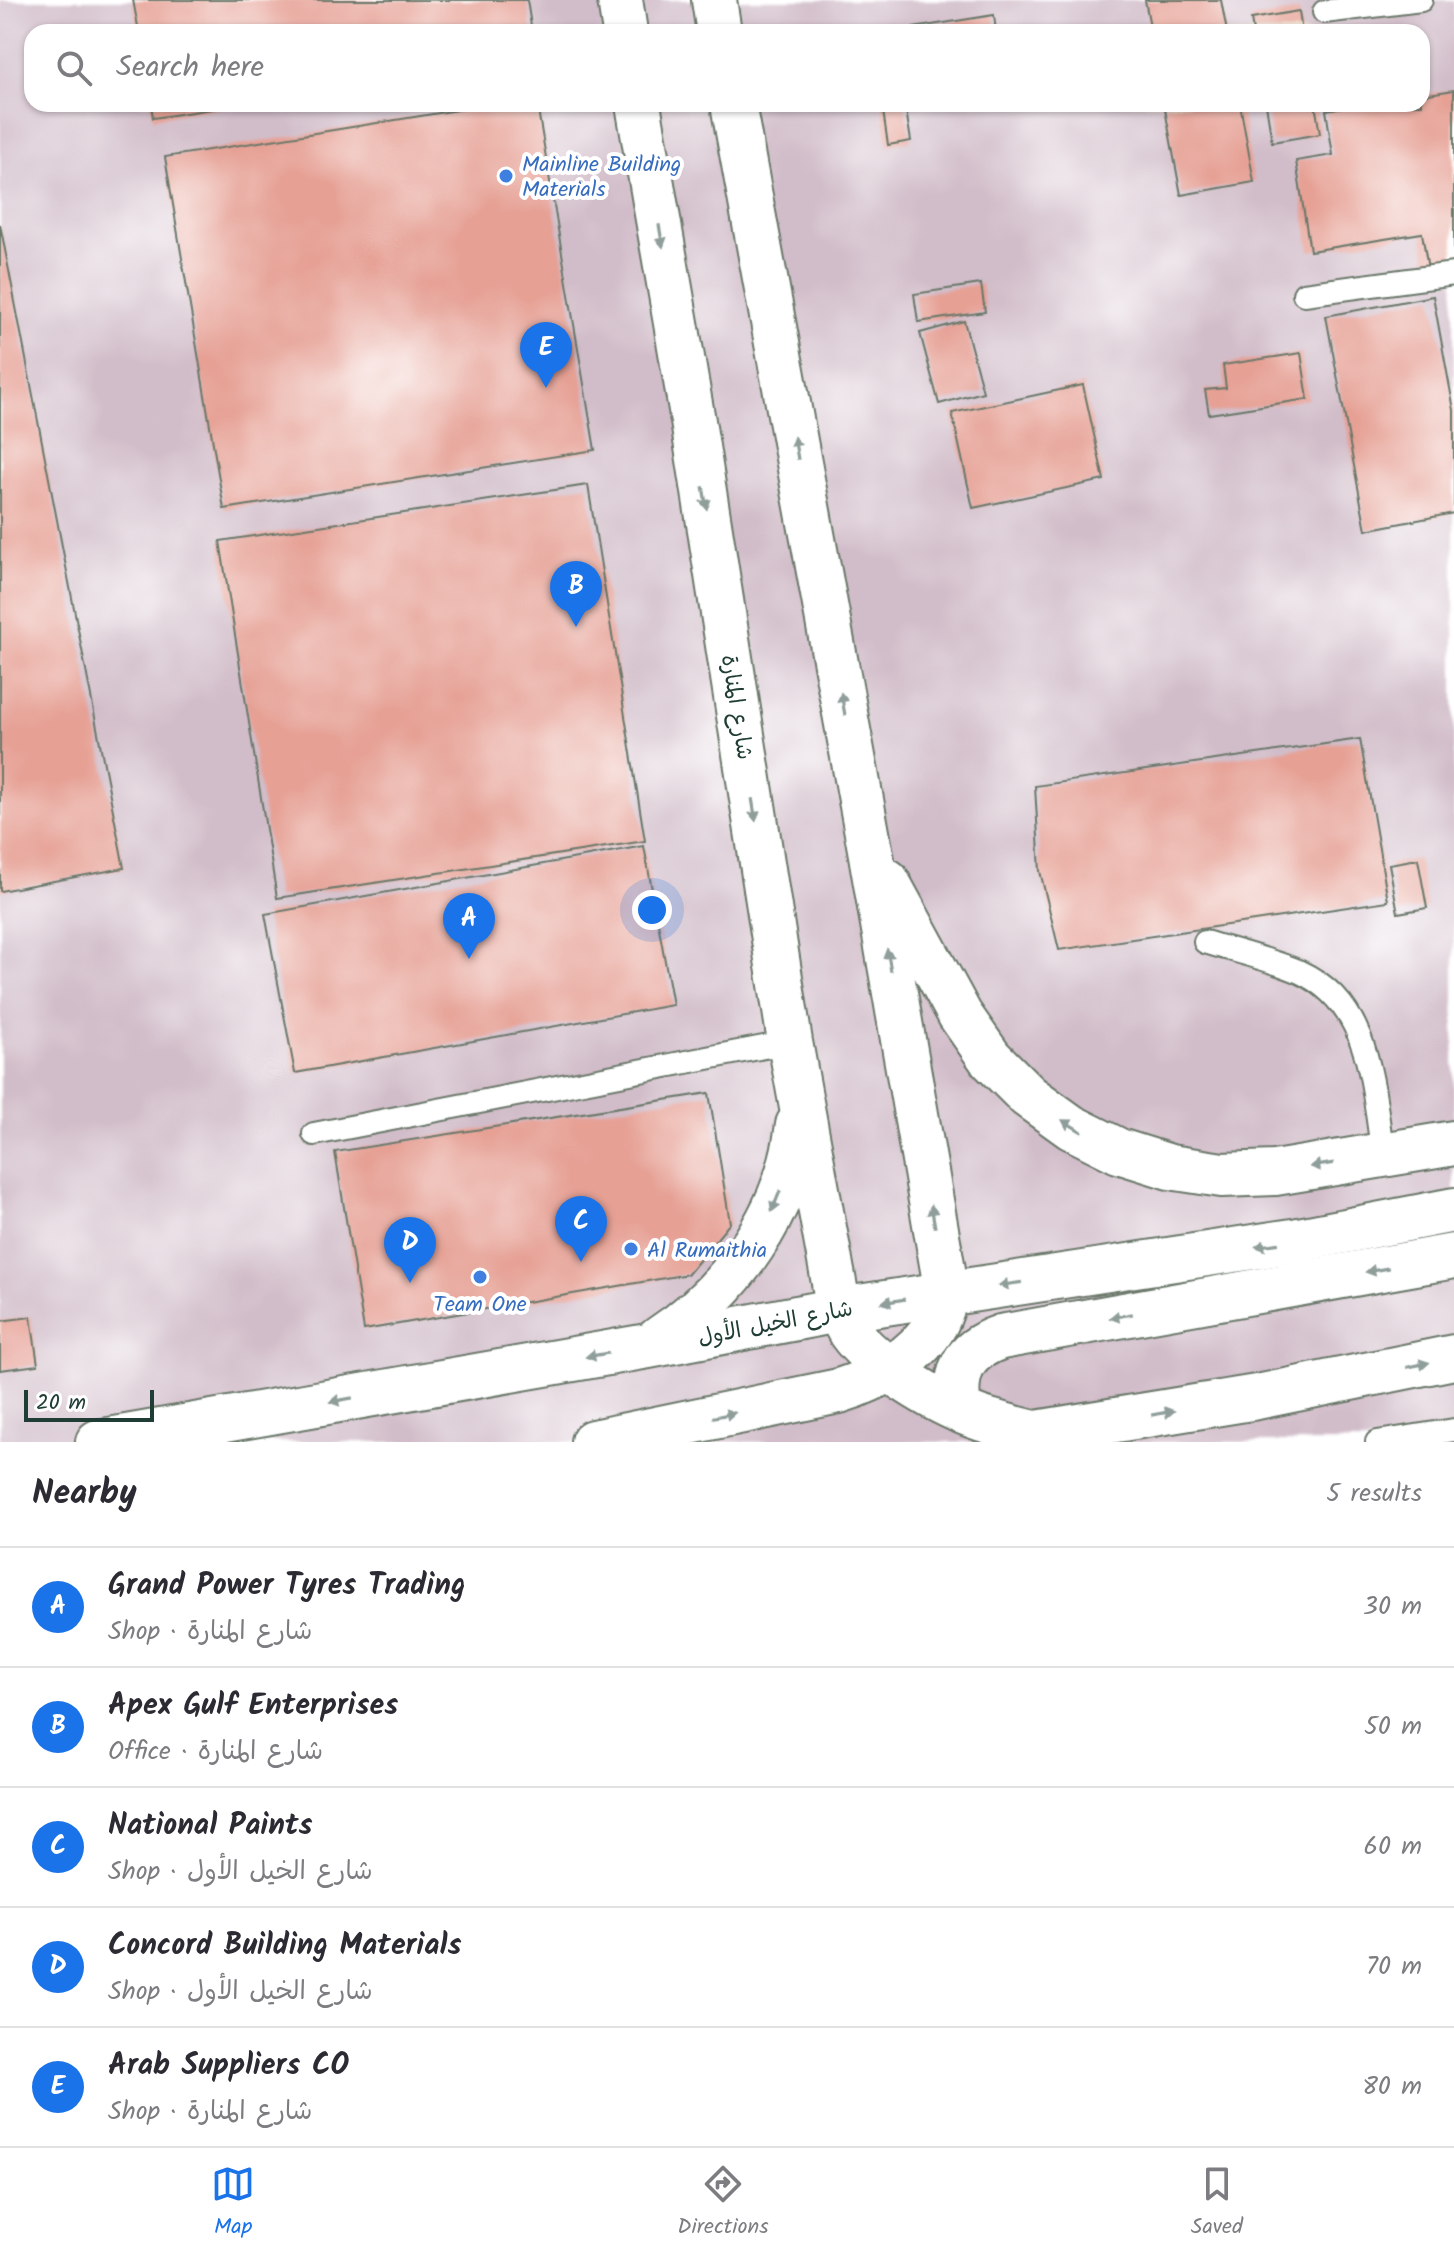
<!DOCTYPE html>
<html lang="en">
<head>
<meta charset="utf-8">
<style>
	:root { --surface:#fff; --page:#f7f7f7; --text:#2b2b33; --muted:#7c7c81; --line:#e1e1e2; --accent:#1a73e8 }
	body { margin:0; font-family:Kalam,"Playpen Sans Arabic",sans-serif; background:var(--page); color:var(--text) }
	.scale { position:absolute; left:24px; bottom:20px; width:130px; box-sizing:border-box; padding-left:8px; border:4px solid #1f3d34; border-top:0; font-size:22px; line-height:28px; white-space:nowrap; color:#1f3d34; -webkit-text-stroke:6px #fff; paint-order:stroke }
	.you { position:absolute; left:652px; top:910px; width:28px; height:28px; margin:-20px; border:6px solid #fff; border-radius:50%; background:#1a73e8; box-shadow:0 0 0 12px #1a73e833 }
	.badge { display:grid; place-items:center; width:52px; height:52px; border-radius:50%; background:var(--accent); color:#fff; font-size:26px; font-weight:700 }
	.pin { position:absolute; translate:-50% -66px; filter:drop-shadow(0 2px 4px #0008) }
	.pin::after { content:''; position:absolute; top:42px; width:28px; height:24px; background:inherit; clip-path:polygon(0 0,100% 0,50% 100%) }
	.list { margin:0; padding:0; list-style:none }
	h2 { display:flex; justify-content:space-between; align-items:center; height:104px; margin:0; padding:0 32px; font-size:34px }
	h2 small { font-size:26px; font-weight:400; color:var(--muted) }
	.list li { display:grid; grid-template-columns:52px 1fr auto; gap:24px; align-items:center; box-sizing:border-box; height:120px; padding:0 32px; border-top:2px solid var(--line) }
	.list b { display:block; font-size:30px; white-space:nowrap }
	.list p { margin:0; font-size:26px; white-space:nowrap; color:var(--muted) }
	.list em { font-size:26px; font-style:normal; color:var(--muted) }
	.icon { flex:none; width:44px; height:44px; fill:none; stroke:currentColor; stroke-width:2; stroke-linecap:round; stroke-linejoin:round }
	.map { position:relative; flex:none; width:1454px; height:1442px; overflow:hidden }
	.search { position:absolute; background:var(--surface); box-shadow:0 2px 6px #0004; left:24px; right:24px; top:24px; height:88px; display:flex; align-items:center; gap:20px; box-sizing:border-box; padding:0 28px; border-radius:24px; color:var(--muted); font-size:30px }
	.sheet { height:704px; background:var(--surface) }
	nav { display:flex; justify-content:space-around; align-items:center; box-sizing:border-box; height:112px; border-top:2px solid var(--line); background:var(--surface); font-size:22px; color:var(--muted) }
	nav a { display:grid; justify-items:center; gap:4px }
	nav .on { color:var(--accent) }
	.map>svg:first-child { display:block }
	.industrial { fill:#d1bdc9; fill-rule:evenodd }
	.building { fill:#e6a094 }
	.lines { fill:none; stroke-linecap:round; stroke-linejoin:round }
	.service-casing { stroke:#6b786b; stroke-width:26 }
	.secondary-casing { stroke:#6b786b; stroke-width:48 }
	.service { stroke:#fff; stroke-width:22 }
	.secondary { stroke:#fff; stroke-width:44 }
	.oneway { fill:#8f9e9a }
	.shop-dot { fill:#3f7fe0; stroke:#fff; stroke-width:3 }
	.labels { text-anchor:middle; stroke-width:8; stroke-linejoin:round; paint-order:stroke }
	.shop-label { font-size:22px; fill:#366cbe; stroke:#fff; text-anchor:start }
	.street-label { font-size:22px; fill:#1f3d34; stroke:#fff }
</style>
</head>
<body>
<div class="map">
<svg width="1454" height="1442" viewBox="0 0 1454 1442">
	<rect width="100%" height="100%" fill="#fff"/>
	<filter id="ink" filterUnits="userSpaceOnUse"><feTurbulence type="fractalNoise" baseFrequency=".0125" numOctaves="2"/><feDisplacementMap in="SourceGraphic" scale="16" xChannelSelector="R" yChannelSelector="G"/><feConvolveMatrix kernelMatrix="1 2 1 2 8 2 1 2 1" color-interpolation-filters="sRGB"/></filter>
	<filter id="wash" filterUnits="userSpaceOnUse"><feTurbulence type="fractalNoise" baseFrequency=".006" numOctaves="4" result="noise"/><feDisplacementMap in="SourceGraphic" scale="32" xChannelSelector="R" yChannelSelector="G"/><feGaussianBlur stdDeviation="1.8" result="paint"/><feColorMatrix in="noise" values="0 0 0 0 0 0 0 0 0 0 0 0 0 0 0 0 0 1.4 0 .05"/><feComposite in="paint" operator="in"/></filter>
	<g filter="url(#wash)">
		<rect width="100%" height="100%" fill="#f7e7d2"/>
		<!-- industrial -->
		<path class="industrial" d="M0,0H1454V1442H0ZM32,32H1422V104H32Z"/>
		<g id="blocks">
			<!-- building -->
			<g class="building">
				<path d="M133,0H527L532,32H139Z"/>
				<path d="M1145,0H1221L1227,32H1151Z"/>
				<path d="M1299,11L1302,32H1253L1251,19Z"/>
				<path d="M994,15L996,32H900V30Z"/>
				<path d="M1454,90V265L1428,269L1422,233L1310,251L1296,161L1333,155L1326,110L1362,104H1422V95Z"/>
				<path d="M151,104H232V106L153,118Z"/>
				<path d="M495,104H537L595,450L224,509L165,157Z"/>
				<path d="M882,104H905L911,141L888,145Z"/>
				<path d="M1164,104H1240L1254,182L1181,195Z"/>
				<path d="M1266,104H1315L1320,134L1272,142Z"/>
				<path d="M0,224L124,868L0,891Z"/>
				<path d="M981,284L985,312L918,322L914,294Z"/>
				<path d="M1433,296L1454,410V513L1366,530L1326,316Z"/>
				<path d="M964,321L983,392L939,404L920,333Z"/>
				<path d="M1301,353L1308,399L1209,414L1205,390L1226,388L1223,365Z"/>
				<path d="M1083,385L1104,480L973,508L952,413Z"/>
				<path d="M588,485L645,841L277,898L220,541Z"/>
				<path d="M1360,739L1388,901L1059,950L1040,871L1035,786Z"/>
				<path d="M644,846L673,1005L295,1073L265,914Z"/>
				<path d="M1418,859L1427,908L1398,913L1389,864Z"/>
				<path d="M709,1093L730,1223L688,1274L364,1330L335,1152Z"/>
				<path d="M31,1317L38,1365L0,1370V1321Z"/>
			</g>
		</g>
	</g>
	<g filter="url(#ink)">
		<use href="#blocks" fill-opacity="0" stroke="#6b786b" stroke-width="2"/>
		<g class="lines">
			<defs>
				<g id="service">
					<path d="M1324,12L1421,0"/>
					<path d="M1304,294L1454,274"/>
					<path d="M1205,942C1234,951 1273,960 1300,972C1372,1005 1372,1087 1383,1155"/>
					<path d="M314,1134L790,1042"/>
					<path d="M1377,1442L1454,1430"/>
				</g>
				<g id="secondary">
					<path d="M620,0L625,32"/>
					<path d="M714,0L719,32"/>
					<path d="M638,104L693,421L790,1042L839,1310C842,1317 846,1325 850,1332C872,1364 937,1403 974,1416C993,1423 1014,1428 1034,1433"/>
					<path d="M887,881L960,1015L990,1058L1028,1096L1071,1127L1119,1151L1170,1167L1222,1175L1275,1173L1454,1143"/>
					<path d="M659,1339C732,1291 788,1213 798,1125"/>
					<path d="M959,1410C953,1372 963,1350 1001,1337L1454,1256"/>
					<path d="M1005,1438L1257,1397L1454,1357"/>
					<path d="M98,1442L648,1346L839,1310L1293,1241L1454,1210"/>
					<path d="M593,1442L839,1391C875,1380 917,1358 936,1323C941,1314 944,1303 947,1293L870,849L733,104"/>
				</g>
			</defs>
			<!-- service casing -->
			<use href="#service" class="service-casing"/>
			<!-- secondary casing -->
			<use href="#secondary" class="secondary-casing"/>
			<!-- service -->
			<use href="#service" class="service"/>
			<!-- secondary -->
			<use href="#secondary" class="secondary"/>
		</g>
		<!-- one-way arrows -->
		<defs><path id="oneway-solid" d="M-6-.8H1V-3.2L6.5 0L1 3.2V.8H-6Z" transform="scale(2)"/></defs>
		<g class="oneway">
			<use href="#oneway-solid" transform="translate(661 236) rotate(80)"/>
			<use href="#oneway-solid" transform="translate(796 448) rotate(-100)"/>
			<use href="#oneway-solid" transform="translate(705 498) rotate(81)"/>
			<use href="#oneway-solid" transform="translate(843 704) rotate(-100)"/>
			<use href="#oneway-solid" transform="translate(754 810) rotate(81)"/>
			<use href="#oneway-solid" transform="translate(889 960) rotate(-100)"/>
			<use href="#oneway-solid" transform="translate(1072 1126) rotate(-149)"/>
			<use href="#oneway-solid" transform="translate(1322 1165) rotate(171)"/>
			<use href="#oneway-solid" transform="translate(776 1201) rotate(112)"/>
			<use href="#oneway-solid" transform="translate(933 1216) rotate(-100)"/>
			<use href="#oneway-solid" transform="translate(1267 1245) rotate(172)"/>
			<use href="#oneway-solid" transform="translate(1377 1270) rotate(170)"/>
			<use href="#oneway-solid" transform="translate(1010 1284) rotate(172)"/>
			<use href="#oneway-solid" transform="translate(893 1301) rotate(171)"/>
			<use href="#oneway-solid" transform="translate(1121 1316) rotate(170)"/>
			<use href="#oneway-solid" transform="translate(597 1355) rotate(170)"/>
			<use href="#oneway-solid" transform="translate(1418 1365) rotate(-12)"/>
			<use href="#oneway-solid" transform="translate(341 1400) rotate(170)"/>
			<use href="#oneway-solid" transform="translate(1163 1413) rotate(-10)"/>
			<use href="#oneway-solid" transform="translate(724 1415) rotate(-12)"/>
		</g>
	</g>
	<!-- markers -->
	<g class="shop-dot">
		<circle cx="506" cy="176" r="8"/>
		<circle cx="631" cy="1249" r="8"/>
		<circle cx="480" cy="1277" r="8"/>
	</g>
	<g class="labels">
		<!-- shop labels -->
		<g class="shop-label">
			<text x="522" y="171">Mainline Building<tspan x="522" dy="25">Materials</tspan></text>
			<text x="647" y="1257">Al Rumaithia</text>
			<text x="480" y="1311" text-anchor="middle">Team One</text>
		</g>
		<!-- street labels -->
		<g class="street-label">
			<text transform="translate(738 707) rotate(81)" y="8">شارع المنارة</text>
			<text transform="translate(775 1322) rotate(-11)" y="8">شارع الخيل الأول</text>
		</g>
	</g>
</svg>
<div class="scale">20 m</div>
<div class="you"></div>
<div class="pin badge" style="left:469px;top:959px">A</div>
<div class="pin badge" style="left:576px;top:627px">B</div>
<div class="pin badge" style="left:581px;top:1262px">C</div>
<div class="pin badge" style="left:410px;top:1283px">D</div>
<div class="pin badge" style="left:546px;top:388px">E</div>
<div class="search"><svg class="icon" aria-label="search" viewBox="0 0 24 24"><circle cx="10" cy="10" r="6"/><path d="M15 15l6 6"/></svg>Search here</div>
</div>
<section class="sheet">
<h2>Nearby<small>5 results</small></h2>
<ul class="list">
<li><span class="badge">A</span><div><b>Grand Power Tyres Trading</b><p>Shop · شارع المنارة</p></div><em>30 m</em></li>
<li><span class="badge">B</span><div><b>Apex Gulf Enterprises</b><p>Office · شارع المنارة</p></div><em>50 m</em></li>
<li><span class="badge">C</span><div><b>National Paints</b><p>Shop · شارع الخيل الأول</p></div><em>60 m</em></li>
<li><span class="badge">D</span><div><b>Concord Building Materials</b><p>Shop · شارع الخيل الأول</p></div><em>70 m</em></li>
<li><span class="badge">E</span><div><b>Arab Suppliers CO</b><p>Shop · شارع المنارة</p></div><em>80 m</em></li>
</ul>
</section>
<nav>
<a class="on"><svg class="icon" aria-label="map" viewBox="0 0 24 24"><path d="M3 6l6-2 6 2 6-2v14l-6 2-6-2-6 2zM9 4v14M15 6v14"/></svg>Map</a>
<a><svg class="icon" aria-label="directions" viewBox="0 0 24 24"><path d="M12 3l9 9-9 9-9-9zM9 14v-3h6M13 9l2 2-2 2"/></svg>Directions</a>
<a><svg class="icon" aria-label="saved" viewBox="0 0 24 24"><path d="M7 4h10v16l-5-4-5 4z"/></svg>Saved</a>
</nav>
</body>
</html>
